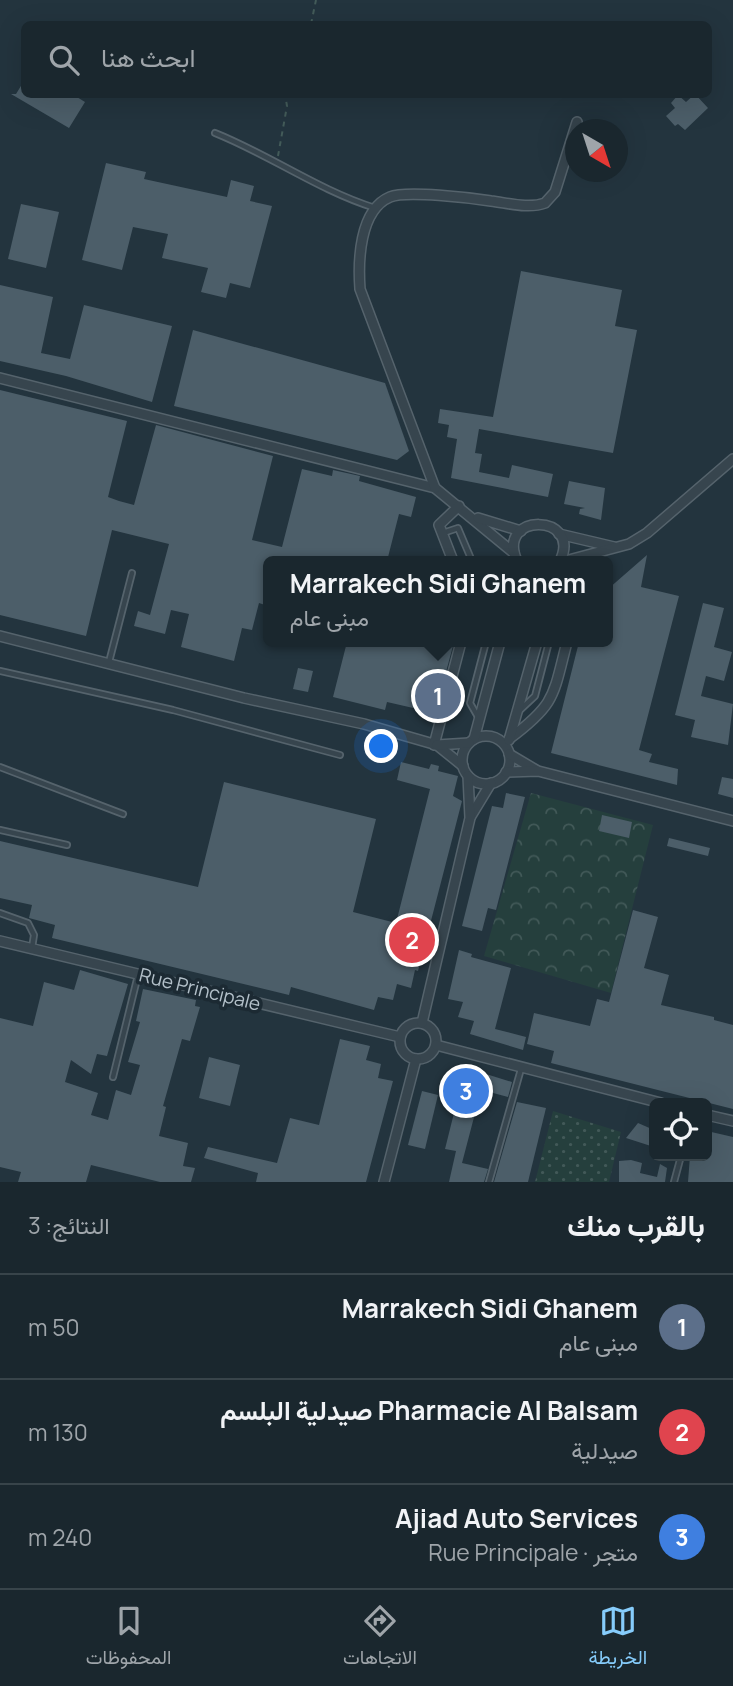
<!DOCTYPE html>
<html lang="ar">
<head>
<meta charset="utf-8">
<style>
	:root { --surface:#1a272e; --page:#232f36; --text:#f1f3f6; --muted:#9fa5aa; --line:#38444a; --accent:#86ccfb }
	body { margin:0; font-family:Manrope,Vazirmatn,sans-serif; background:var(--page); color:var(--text); direction:rtl }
	.controls { position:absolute; right:21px; bottom:21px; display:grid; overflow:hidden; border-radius:10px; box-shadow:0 7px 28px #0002 }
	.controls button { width:63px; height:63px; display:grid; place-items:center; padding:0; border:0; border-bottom:2px solid var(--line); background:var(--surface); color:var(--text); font:35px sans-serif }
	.compass { position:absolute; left:565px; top:119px; width:63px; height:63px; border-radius:50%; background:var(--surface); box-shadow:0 7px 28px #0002; rotate:141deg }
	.you { position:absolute; left:382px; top:747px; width:24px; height:24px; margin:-18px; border:5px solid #fff; border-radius:50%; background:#1a73e8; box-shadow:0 0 0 10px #1a73e833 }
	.badge { display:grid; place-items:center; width:46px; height:46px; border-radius:50%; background:var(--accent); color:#fff; font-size:23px; font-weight:700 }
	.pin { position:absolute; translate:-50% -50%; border:4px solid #fff; box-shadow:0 2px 7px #0006 }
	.popup { position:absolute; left:263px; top:556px; width:350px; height:91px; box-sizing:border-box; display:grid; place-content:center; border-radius:10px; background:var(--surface); filter:drop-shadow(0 2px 5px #0005); font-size:23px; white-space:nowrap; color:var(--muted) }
	.popup b { font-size:26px; color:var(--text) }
	.popup::after { content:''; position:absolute; left:50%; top:100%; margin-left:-14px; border:14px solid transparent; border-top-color:var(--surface) }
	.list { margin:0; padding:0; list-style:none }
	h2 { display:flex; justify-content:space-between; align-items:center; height:91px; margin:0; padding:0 28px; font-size:30px }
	h2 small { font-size:23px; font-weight:400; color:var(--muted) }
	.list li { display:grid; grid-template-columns:46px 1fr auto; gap:21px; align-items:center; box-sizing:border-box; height:105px; padding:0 28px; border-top:2px solid var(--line) }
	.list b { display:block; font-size:26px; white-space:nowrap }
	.list p { margin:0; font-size:23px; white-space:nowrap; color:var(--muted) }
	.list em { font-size:23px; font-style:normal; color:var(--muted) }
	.icon { flex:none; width:38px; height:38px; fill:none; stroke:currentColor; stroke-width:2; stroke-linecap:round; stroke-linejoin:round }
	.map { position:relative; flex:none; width:733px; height:1182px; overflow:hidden; direction:ltr }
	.search { position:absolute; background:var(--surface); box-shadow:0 7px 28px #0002; left:21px; right:21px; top:21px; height:77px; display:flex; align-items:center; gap:18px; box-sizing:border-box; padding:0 24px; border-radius:10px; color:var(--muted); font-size:26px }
	.sheet { height:406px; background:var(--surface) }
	nav { display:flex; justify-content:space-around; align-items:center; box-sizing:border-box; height:98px; border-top:2px solid var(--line); background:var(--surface); font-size:19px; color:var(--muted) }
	nav a { display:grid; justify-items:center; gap:4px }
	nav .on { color:var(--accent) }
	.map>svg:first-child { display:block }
	.green { fill:url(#green-dots) }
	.forest { fill:url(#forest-crowns) }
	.building { fill:#4c5e69 }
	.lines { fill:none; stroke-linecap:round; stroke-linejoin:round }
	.service-casing { stroke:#55636c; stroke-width:8 }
	.minor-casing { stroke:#55636c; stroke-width:12 }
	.path { stroke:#435b59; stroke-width:2; stroke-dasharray:5 5; stroke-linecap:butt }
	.service { stroke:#37454e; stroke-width:4.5 }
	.minor { stroke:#37454e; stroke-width:9 }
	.labels { text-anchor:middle; stroke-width:7; stroke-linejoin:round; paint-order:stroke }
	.street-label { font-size:19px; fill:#b3c0c9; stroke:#1c2a33 }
</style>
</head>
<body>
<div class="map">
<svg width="733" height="1182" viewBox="0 0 733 1182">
	<defs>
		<pattern id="green-dots" width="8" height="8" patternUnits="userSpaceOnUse" patternTransform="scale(1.75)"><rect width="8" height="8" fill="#253f3d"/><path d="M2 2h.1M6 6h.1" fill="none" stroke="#425958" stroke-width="1.8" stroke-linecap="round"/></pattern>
		<pattern id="forest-crowns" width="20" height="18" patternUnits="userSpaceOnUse" patternTransform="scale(1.75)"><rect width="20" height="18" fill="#253f3d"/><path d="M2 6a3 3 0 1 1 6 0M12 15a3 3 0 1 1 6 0" fill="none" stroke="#425958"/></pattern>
	</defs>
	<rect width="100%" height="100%" fill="#23343e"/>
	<!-- green -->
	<path class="green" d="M553,1111L621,1132L609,1182H535Z"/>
	<!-- forest -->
	<path class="forest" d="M531,793L653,825L611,993L484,956Z"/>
	<!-- building -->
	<g class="building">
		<path d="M24,81V94H72L85,102L69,128L11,94H16Z"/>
		<path d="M695,94L708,108L685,130L678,124L675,126L666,116L675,108L671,103L678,95L686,102Z"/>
		<path d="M106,163L146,172L144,179L227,197L231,180L254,186L250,201L272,206L250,288L230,283L226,298L201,292L208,268L162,258L168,234L133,227L122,270L82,260Z"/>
		<path d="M21,204L59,212L46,268L8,259Z"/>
		<path d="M521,271L622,290L615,326L637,330L613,453L479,429L475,453L482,454L479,472L509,478L512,465L553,474L548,497L451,478L457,439L447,437L449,425L438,423L440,409L493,417Z"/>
		<path d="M0,285L53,297L41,353L70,359L84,305L172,326L152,402L66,376L0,361Z"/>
		<path d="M193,330L385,383L409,451L397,460L174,406Z"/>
		<path d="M0,390L127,421L108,497L119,501L134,505L156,425L273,456L252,540L282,547L302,469L332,476L333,470L360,476L359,481L416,497L411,517L399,514L387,561H283L270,558L268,606L259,603L252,630L242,628L234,661L181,647L189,614L171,610L165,634L134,626L138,611L150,615L169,544L112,530L86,636L0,615Z"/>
		<path d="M569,481L605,488L601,520L579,514L580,509L585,508L564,504Z"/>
		<path d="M647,555L641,587L679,596L639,750L652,754L649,762L678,769L677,785L551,753L579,642H608V589Z"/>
		<path d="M703,603L724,608L714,647L732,652L724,681L706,676L701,696L733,704L728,745L691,737L695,720L675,715Z"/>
		<path d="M347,642H454L435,713L387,702L385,710L333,697Z"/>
		<path d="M298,668L313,671L308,692L293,689Z"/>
		<path d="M401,762L429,769L431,764L439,766L438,771L458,776L453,796L462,801L418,971L415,970L411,988L397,984L393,1000L378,997L374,1010L291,987L289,995L52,938L55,925L29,918L32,905L0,898V841L198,887L224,782L376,819L353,912L396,923L430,789L397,780Z"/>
		<path d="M722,777L733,779V798L718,794Z"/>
		<path d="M506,793L525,797L496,910L488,908L482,931L462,926L492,806L503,808Z"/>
		<path d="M602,815L632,822L629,838L599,831Z"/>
		<path d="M669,838L710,848L708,856L667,846Z"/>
		<path d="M633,910L658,917L644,968L669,975L661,1005L714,1017V1020L733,1025V1109L551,1063L554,1051L527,1044L534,1013L590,1026L597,999L609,1002Z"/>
		<path d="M459,950L472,954L471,957L511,968L495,1029L526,1037L523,1050L470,1034L474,1021L458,1017L463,1002L448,999Z"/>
		<path d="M80,970L128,984L107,1056L97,1054L91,1074L71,1060L65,1082L98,1093L91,1115L108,1120L116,1090L131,1095L140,1065L128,1062L140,1022L136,1021L143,989L196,1000L195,1006L200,1007L190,1041L182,1039L163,1106L166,1107L159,1136L188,1143L183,1166L195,1168L191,1182H160L91,1165L86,1182H18L21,1172L0,1167V1018L33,1026L44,982L74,990Z"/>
		<path d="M340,1039L370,1046L366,1060L381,1064L378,1078L393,1081L366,1182H256L258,1173L204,1158L208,1147L277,1163L290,1118L319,1125Z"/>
		<path d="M209,1057L240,1065L230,1106L199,1098Z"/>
		<path d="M456,1067L485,1079L486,1074L512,1082L508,1097L482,1090L478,1102L462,1163L488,1169L484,1182H449L456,1151L445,1149L458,1097L440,1092L444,1079L454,1082Z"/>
		<path d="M422,1091L438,1095L425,1149L408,1145Z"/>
		<path d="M517,1102L546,1108L528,1182H494Z"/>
		<path d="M638,1123L654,1130V1147L626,1138Z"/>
		<path d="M707,1131L733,1137V1182H688L690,1156H707Z"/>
		<path d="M631,1160L642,1163L640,1173L657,1177L660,1164L667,1168L665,1182H619V1161Z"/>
	</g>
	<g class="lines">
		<defs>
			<g id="service">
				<path d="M215,133C270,155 318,190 375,208"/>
				<path d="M443,533L458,528L472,561"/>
				<path d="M109,662L132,573"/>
				<path d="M0,671L173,710L340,755"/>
				<path d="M520,710L535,696L549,642"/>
				<path d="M478,717L470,703L486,642"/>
				<path d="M0,767L123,814"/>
				<path d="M0,830L67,845"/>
				<path d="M0,913L28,923L34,935L32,948"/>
				<path d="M113,1077L138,975"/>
				<path d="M489,1182L521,1069"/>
				<path d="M674,1182L681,1156"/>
			</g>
			<g id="minor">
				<path d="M0,378L435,488L514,553"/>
				<path d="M435,488L360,289C358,262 359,210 390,197C406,190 471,198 491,201C508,203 529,209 545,203L555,192L577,122"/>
				<path d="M478,518L521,531"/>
				<path d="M559,534L614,547"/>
				<path d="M453,561L439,525L459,506"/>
				<path d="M517,561C495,512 583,513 560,561"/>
				<path d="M565,561L629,544L647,533L733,459"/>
				<path d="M0,636L244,698L364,724L437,745L463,766"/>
				<circle cx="486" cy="760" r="24"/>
				<path d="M474,739L500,642"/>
				<path d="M509,739C556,704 553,696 567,642"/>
				<path d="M509,740L537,642"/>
				<path d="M434,745L461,642"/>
				<path d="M437,745L469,743"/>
				<path d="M509,754L536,770"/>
				<path d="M506,772L538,771L733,821"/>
				<path d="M471,816L491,783"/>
				<path d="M0,941L400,1037"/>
				<circle cx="418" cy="1041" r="18"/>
				<path d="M422,1023L470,818L468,776"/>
				<path d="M436,1045L661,1103"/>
				<path d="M707,1115L733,1121"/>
				<path d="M384,1182L416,1059"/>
			</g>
		</defs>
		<!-- service casing -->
		<use href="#service" class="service-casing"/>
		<!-- minor casing -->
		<use href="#minor" class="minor-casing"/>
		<!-- path -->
		<g class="path">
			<path d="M311,24L316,0"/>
			<path d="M278,156L287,106L285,94"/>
		</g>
		<!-- service -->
		<use href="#service" class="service"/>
		<!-- minor -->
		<use href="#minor" class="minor"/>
	</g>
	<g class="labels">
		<!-- street labels -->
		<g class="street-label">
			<text transform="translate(200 989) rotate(14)" y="7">Rue Principale</text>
		</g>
	</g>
</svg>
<div class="controls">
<button><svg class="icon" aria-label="locate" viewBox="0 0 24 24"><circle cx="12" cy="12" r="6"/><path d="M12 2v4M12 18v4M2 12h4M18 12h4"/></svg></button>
</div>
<svg class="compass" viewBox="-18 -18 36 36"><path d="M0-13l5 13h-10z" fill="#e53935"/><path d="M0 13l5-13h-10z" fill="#9fa5aa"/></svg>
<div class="you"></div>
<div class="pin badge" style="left:438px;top:696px;background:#5c6f8a">1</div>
<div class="popup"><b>Marrakech Sidi Ghanem</b>مبنى عام</div>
<div class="pin badge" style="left:412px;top:940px;background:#e0444e">2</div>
<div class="pin badge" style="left:466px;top:1091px;background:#3f7fe0">3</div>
<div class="search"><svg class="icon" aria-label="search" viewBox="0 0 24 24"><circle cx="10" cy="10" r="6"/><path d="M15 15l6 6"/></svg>ابحث هنا</div>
</div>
<section class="sheet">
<h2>بالقرب منك<small>النتائج: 3</small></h2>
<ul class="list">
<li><span class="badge" style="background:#5c6f8a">1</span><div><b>Marrakech Sidi Ghanem</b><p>مبنى عام</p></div><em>50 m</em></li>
<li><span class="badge" style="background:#e0444e">2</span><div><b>Pharmacie Al Balsam صيدلية البلسم</b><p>صيدلية</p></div><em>130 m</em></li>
<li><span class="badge" style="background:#3f7fe0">3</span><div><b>Ajiad Auto Services</b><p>متجر · Rue Principale</p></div><em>240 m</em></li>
</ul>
</section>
<nav>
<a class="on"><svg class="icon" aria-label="map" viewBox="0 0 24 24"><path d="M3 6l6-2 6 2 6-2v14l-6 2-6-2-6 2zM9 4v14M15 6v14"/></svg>الخريطة</a>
<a><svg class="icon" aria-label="directions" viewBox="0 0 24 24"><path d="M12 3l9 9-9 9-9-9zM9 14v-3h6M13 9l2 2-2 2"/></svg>الاتجاهات</a>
<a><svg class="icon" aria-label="saved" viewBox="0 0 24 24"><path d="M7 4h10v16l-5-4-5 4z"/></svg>المحفوظات</a>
</nav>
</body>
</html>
